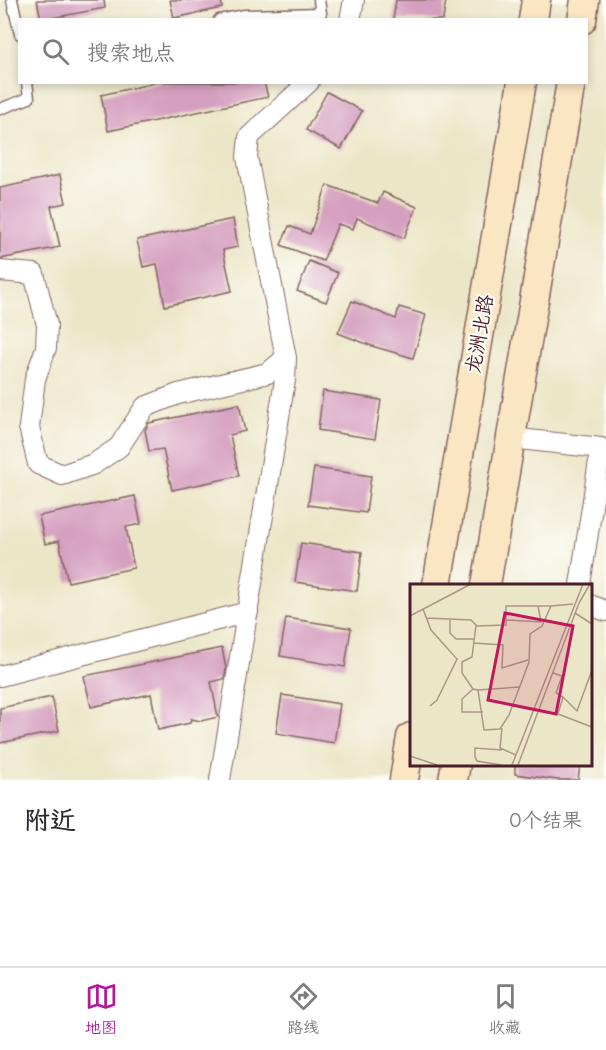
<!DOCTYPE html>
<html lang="zh">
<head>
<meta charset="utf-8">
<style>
	:root { --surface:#fff; --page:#f2f2f3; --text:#2b2b33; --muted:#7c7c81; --line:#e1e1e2; --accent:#b5179e }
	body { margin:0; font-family:Delius,"LXGW WenKai TC",sans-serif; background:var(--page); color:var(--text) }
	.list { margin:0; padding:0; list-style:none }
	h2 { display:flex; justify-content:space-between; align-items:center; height:78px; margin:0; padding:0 24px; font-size:26px }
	h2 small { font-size:20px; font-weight:400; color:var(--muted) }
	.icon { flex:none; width:33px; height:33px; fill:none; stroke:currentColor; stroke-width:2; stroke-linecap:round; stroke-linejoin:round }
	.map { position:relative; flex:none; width:606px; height:780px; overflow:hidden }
	.search { position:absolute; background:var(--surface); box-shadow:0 3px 9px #0003; left:18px; right:18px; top:18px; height:66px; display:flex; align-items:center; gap:15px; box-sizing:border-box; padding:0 21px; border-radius:0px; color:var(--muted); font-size:22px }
	.sheet { height:186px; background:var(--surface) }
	nav { display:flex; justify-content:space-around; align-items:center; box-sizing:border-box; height:84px; border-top:2px solid var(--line); background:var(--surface); font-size:16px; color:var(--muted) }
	nav a { display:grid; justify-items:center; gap:3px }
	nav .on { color:var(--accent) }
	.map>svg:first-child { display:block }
	.building { fill:#d59fc0 }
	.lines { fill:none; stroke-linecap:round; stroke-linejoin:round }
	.service-casing { stroke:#836562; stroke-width:13 }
	.minor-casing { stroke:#836562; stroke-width:22 }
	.secondary-casing { stroke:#836562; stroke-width:31 }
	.service { stroke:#fff; stroke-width:10 }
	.minor { stroke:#fff; stroke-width:20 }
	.secondary { stroke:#fbe6c4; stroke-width:28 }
	.labels { text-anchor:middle; stroke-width:4.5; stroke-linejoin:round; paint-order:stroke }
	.street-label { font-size:20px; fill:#4a1f2b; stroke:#fdfcf7 }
	.inset-road { fill:none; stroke:#ab9689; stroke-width:1.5 }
	.view { fill:#c2185b; fill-opacity:0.15; stroke:#c2185b; stroke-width:3 }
	.inset-edge { fill:none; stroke:#4a1f2b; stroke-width:3 }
</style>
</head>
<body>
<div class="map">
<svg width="606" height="780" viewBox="0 0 606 780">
	<rect width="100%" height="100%" fill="#fdfcf7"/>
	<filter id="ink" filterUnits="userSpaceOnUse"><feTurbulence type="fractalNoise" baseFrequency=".0167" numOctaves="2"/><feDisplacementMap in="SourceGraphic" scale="12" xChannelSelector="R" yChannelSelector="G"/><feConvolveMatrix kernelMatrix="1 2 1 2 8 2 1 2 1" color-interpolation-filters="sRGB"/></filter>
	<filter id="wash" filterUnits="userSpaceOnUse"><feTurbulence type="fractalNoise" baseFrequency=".008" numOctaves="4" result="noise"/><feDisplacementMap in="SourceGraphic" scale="24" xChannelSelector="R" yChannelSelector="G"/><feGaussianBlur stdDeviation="1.35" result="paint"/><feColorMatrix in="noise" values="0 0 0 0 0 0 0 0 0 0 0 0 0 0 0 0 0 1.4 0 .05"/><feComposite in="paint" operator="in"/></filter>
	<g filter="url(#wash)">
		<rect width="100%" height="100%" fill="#ece6c8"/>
		<g id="blocks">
			<!-- building -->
			<g class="building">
				<path d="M37,0H104L105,8L41,20Z"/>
				<path d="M170,0H221L222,8L174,18Z"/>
				<path d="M396,0H446L443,20H393Z"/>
				<path d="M159,82H264L268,97L108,131L101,95Z"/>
				<path d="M327,92L362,111L341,149L306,130Z"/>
				<path d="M60,175L66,203L51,206L60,247L0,259V188Z"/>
				<path d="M327,185L378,203L383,192L417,207L404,238L357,218L353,229L338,224L323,261L281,245L289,226L310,234Z"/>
				<path d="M233,219L238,247L223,250L232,291L165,306L157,264L143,267L137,240Z"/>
				<path d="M309,261L338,273L326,302L297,291Z"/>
				<path d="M352,301L396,319L399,307L426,315L413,358L372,346L338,333Z"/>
				<path d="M323,391L381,400L375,439L318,430Z"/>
				<path d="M239,404L245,431L230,435L239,476L172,490L163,449L149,451L145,430L149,423Z"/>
				<path d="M314,468L371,476L366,513L308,505Z"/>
				<path d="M135,496L141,524L126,527L134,568L68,582L59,541L45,544L39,516Z"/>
				<path d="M301,543L362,552L357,591L295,582Z"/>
				<path d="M286,618L351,628L345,667L280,656Z"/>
				<path d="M222,648L226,669L224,679L211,682L218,717L201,721L191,719L190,723L158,730L151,694L91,707L84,676Z"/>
				<path d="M282,695L340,704L334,743L276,733Z"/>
				<path d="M52,697L59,731L0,743V708Z"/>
				<path d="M515,764H580L578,780H558L515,774Z"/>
			</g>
		</g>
	</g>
	<g filter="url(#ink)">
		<use href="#blocks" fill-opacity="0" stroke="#836562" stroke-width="1.5"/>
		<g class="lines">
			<defs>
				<g id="service">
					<path d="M12,0L20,34"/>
					<path d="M219,20L245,15L321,13L319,0"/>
					<path d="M0,109L29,98L27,82"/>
				</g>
				<g id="minor">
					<path d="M350,20L354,0"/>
					<path d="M0,271L34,274L47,325L46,348L35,379L29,427L38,464L62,475L94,464L119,447L145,407L178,394L268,373L286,358"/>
					<path d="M511,438L601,448L580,585"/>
					<path d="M590,605L606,611"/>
					<path d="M0,676L248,612"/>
					<path d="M220,780L285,380L286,358L247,157L249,137L309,82"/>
				</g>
				<g id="secondary">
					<path d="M533,20L536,0"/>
					<path d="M582,20L585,0"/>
					<path d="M437,585L522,82"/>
					<path d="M486,585L571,82"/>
					<path d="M404,780L411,737"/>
					<path d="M453,780L456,764"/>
				</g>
			</defs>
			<!-- service casing -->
			<use href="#service" class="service-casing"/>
			<!-- minor casing -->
			<use href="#minor" class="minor-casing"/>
			<!-- secondary casing -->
			<use href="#secondary" class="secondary-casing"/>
			<!-- service -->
			<use href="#service" class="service"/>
			<!-- minor -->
			<use href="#minor" class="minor"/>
			<!-- secondary -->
			<use href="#secondary" class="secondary"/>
		</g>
	</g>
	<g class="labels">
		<!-- street labels -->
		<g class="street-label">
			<text transform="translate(479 334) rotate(-80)" y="7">龙洲北路</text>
		</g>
	</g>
	<!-- overview -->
	<g transform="translate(410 584)">
		<rect width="182" height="182" fill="#ece6c8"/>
		<path class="inset-road" d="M128,22H96V36L131,38L128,22H141M13,25L21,46L47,75L27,116L20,122M165,29L182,40M0,32L61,0M16,34L61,36L66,41L62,73L52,78V89L63,105L68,106M40,36V49L46,55H64M66,42L96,41V36M64,59L93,61L92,84L118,76M143,89L152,92L146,109L153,113L148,130L182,143M109,103L68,106L74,146L90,145L99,131L119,78L120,50L132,42L141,22L163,20M63,105L52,115V128H73M153,113L167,127L182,86M92,144L90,164L106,171M0,172L27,181M91,181L67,177L65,173V164L92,166M102,181L173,0M108,181L169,19L180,0"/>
		<path class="view" d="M95,29L163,42L146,130L78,116Z"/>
		<rect width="182" height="182" class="inset-edge"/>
	</g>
</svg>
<div class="search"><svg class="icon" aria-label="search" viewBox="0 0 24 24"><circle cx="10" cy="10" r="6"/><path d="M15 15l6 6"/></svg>搜索地点</div>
</div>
<section class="sheet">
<h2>附近<small>0个结果</small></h2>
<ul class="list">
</ul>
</section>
<nav>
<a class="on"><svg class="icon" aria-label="map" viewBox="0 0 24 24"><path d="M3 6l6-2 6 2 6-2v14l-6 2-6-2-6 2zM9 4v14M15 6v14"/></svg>地图</a>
<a><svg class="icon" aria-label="directions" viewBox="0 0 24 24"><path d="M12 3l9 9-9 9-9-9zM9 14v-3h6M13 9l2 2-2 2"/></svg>路线</a>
<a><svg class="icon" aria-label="saved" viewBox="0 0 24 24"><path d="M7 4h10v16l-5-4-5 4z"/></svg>收藏</a>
</nav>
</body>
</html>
